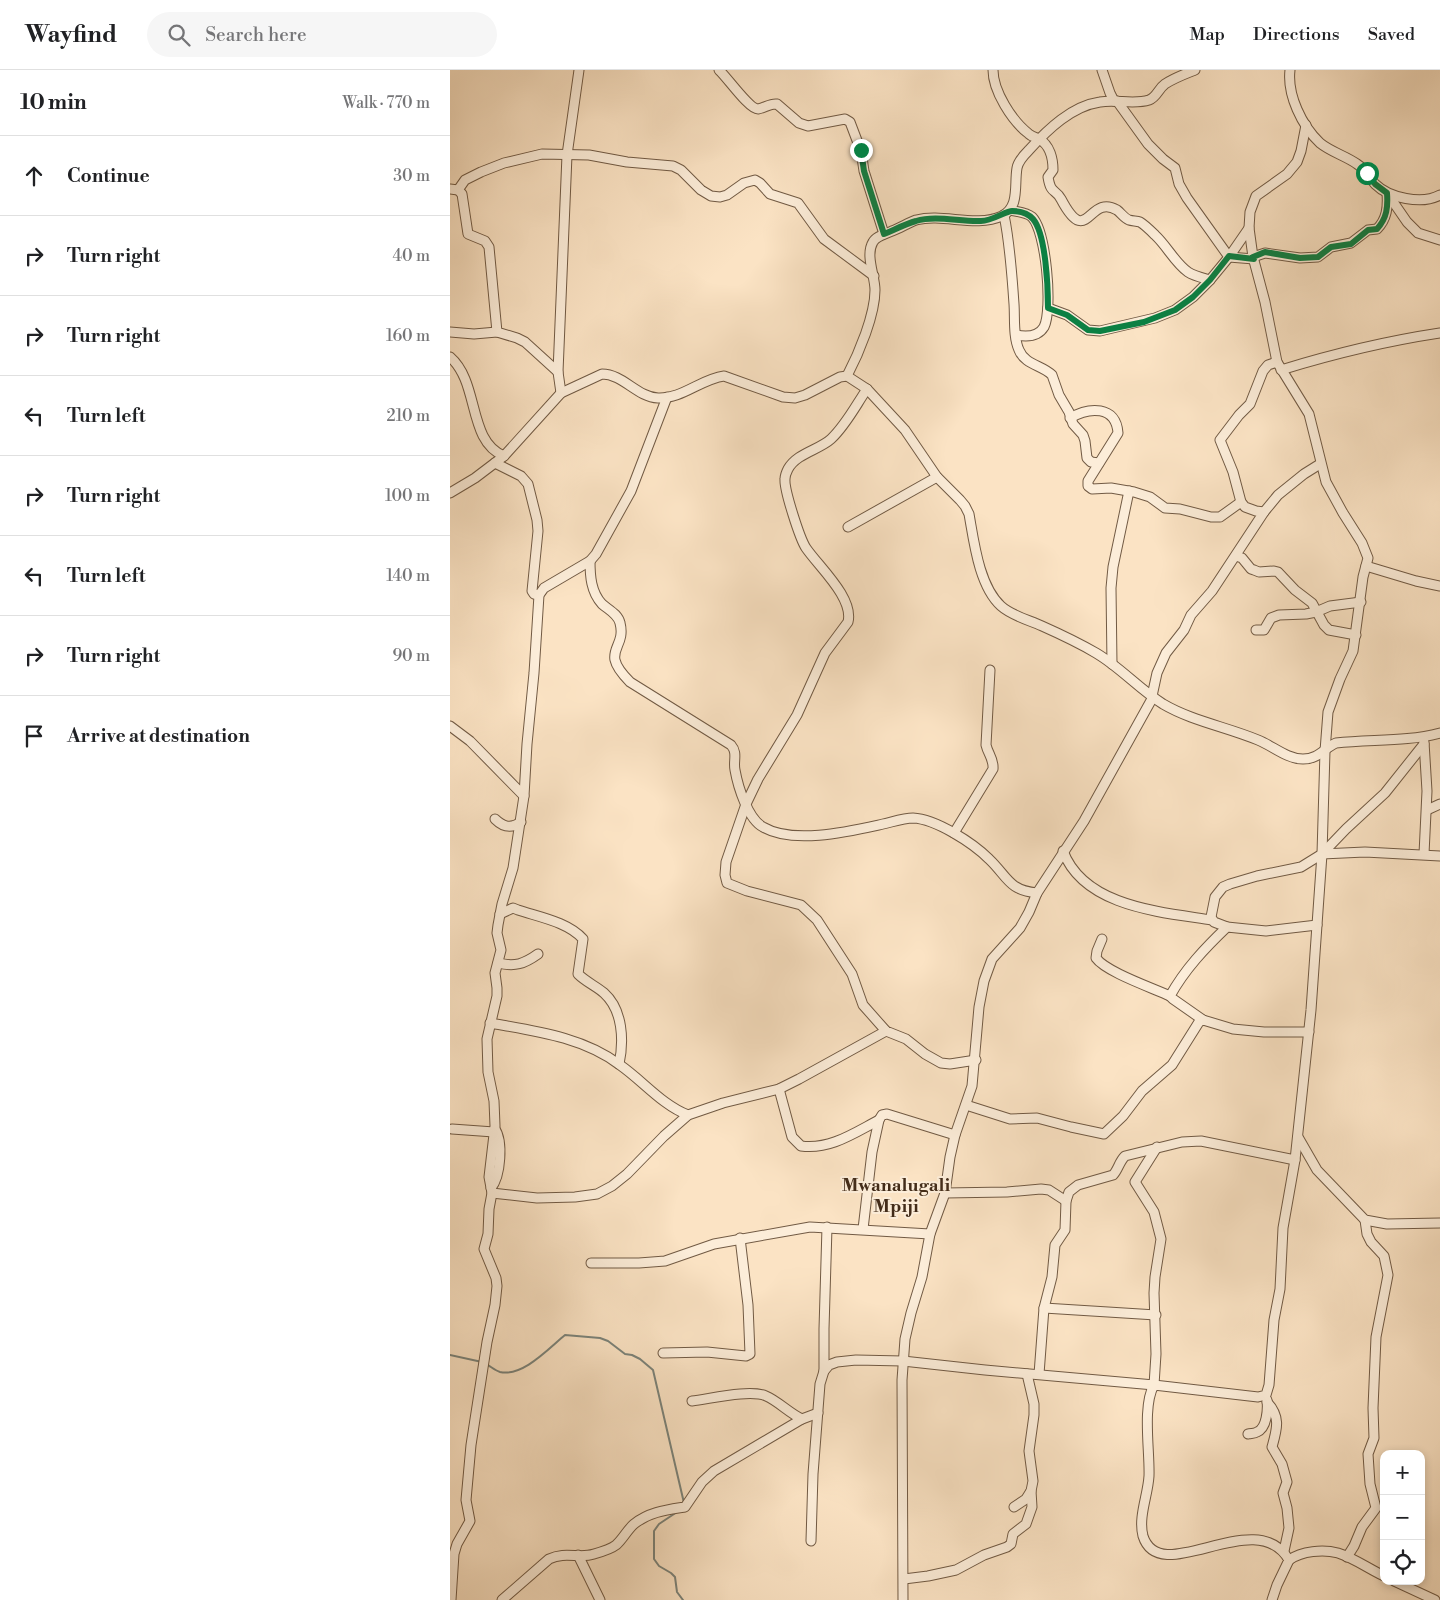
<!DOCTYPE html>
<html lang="en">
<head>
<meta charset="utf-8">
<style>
	:root { --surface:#fff; --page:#f6f6f6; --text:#202124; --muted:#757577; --line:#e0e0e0 }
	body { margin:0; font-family:"Libre Bodoni",serif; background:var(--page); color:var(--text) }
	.controls { position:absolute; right:15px; bottom:15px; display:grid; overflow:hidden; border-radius:10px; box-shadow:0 2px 8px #0003 }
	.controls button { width:45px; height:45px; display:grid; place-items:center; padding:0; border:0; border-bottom:1px solid var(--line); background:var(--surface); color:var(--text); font:25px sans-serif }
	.stop { position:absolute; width:15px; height:15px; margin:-11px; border:4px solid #0b8043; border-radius:50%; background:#fff }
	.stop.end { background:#0b8043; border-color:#fff; box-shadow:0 1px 5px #0008 }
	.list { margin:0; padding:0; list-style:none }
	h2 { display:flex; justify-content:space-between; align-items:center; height:65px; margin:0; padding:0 20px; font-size:21px }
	h2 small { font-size:16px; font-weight:400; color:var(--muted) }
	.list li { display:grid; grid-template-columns:32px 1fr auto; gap:15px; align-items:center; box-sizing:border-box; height:80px; padding:0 20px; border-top:1px solid var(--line) }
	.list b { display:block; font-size:19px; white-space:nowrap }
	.list em { font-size:16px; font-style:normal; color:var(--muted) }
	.icon { flex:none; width:28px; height:28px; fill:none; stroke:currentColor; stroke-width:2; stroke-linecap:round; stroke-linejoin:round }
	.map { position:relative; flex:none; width:990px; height:1530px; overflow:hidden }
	header { display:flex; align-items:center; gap:30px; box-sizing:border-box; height:70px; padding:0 25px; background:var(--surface); border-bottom:1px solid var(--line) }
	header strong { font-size:24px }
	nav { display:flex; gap:28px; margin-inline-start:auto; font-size:18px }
	.search { width:350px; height:45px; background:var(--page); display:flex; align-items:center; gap:12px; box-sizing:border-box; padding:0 18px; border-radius:28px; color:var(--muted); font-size:19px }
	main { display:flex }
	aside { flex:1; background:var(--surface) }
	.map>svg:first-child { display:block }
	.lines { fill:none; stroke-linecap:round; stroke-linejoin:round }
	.stream { stroke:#7b837a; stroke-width:2 }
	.minor-casing { stroke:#715a44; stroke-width:11 }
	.minor { stroke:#fcedd9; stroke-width:9 }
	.route { stroke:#0b8043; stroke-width:6 }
	.labels { text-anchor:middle; stroke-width:4; stroke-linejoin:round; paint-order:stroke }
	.quarter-label { font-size:18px; font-weight:bold; fill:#432c19; stroke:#fcedd9 }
</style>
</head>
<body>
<header>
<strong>Wayfind</strong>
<div class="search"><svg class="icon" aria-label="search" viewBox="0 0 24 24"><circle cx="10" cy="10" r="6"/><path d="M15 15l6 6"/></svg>Search here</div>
<nav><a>Map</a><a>Directions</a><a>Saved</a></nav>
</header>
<main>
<aside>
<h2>10 min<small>Walk · 770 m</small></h2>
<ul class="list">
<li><svg class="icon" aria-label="ahead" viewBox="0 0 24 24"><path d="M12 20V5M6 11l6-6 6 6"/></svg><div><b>Continue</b></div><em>30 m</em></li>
<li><svg class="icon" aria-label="right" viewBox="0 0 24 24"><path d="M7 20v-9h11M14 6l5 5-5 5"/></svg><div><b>Turn right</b></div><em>40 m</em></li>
<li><svg class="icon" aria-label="right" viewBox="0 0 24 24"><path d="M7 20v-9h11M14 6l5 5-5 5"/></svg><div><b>Turn right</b></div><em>160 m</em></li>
<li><svg class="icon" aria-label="left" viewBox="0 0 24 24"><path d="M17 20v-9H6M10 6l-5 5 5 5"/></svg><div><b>Turn left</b></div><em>210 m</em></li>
<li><svg class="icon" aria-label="right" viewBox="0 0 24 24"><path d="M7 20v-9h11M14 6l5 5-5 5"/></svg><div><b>Turn right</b></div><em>100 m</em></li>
<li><svg class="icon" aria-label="left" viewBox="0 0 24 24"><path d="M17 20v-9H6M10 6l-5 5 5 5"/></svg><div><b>Turn left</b></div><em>140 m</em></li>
<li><svg class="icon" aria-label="right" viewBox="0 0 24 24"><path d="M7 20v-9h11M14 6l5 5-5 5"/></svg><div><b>Turn right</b></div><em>90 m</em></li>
<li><svg class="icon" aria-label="arrive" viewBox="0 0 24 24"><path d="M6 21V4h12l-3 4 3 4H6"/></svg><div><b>Arrive at destination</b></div></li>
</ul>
</aside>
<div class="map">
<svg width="990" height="1530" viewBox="0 0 990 1530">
	<rect width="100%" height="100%" fill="#fbe3c4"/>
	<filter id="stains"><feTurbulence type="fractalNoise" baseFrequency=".004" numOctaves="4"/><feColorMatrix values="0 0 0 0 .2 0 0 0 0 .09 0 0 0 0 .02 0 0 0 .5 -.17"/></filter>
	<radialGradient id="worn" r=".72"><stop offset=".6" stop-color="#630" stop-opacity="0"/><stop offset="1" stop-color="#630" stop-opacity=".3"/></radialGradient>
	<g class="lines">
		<!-- stream -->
		<g class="stream">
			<path d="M0,1285L32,1292"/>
			<path d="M36,1294C40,1296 46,1301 50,1302C73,1307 99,1278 115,1265L150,1268L158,1271L175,1284L182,1285L190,1289L203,1300L234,1433"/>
			<path d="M227,1442L209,1454L204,1461V1489L209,1496L221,1503L225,1507L227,1522L233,1530"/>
		</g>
		<defs>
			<g id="minor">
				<path d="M269,0C277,7 299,39 308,39C315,38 320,33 327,34L349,53L358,56L395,49L400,52L411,81L414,101L434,164"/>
				<path d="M543,0C543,21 562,51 579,64C582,67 586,67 589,69C600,75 603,89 603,100L598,107C601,125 605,118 611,129C638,180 638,123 667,140C671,143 674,148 679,150C682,151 687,151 690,152C695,155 701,161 705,165C717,176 725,193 738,202C744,206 753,208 760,210"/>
				<path d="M652,0L660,23L664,31"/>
				<path d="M840,0C837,25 852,56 870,73C881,82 896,86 907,94C915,99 919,107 925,114C939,128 972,135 990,125"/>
				<path d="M667,31L698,74L713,89L725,98L729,114L737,128L779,187L804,189"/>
				<path d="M0,119L8,120L12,124L18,164L35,171L39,177L47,262L67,268L75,272L108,302"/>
				<path d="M8,120L15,110L31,102L54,93L92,84L139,85L177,92L223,96L231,100L251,120L261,126L270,127L277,125L294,113L305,110L310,113L320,124L348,133L374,169L424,206"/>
				<path d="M937,123L957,152L968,163L990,170"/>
				<path d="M560,140C568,142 576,142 582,147C596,161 603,239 594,257C588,267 576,267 566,265"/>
				<path d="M554,145C560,174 562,204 564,234C565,248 563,267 569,280C575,295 592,295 602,305L609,325L619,342L623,354L633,365L635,371L637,388L641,392L649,393"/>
				<path d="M803,187L815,183L850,188L868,187L881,177L901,173L918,160L927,159C937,149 938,137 937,123"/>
				<path d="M598,238L617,245L638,260L650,261L705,248L725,240L743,227L760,210L779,187L799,158"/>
				<path d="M0,262L24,264L47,262"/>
				<path d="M0,287C30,313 17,371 54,386"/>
				<path d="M831,300C883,284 937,271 990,263"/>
				<path d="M397,306C409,283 425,245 425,220C425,206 415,185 423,172C426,166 436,164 442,161C450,158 458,153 466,150C494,143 525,158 552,146C570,137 564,115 567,98C568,92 575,84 579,80C598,59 622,36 650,32C666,29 684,35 699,30C707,27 708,19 715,14C724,8 735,4 745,0"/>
				<path d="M417,319C406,335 396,355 381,369C369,380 347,383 338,399C337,401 335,406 335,409C334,420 350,469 356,478C369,497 404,528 398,552L375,583L347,645L308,709L296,734L276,792L275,805L277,813L297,821L351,835L367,850L402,904L413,935L436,961L456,969L475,984L491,993L500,994L526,990"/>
				<path d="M111,323L108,302L117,85L129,0"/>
				<path d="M620,348C639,337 666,335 668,363L638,411V416L642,419L661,418L684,422L700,427L715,438L730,439L761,447H770L791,432"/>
				<path d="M45,393L71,406L78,414L87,450L88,461L82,521L84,524L89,525"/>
				<path d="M0,423L25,408L54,386L111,323L152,304C173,304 187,327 208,328C232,329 251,309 274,306L333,327L345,328L355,325L390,307L397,306L417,319L455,360L487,407L510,430L515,436L519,444C524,472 529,516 551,536C562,546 579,550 592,556C610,564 629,573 646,583C670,597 689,619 713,634C742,651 777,657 808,670C823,676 837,689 853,689C869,689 874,678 886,673C921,669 956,672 990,663"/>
				<path d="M814,442L806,441L795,437L791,432L783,402L770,370L789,345L800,334L813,301L818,295L827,292"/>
				<path d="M398,457L487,407"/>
				<path d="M786,486L792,488L801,499L804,500L809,502L824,501L828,502L845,520L862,533L874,555L879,560L906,565"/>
				<path d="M140,491C140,506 141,522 152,534C159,540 168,544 170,553C177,580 148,580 180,612L281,675C288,683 283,691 285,700C288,717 298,749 313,757C343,775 401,761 433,754C442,752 454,748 463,748C486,749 523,773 539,789C558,807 558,820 587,823"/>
				<path d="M916,496L966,511L990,516"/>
				<path d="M806,560H814L821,548L829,545L856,544L866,542L880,536L911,532"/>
				<path d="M662,594L661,518L663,497L679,421"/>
				<path d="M702,626L707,603L716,583L734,560L741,545L762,521L814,442L828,425L854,404L870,394"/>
				<path d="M0,656L20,671L74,726"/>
				<path d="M974,672L977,721L974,784"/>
				<path d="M977,740L990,734"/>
				<path d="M45,749C53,757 61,759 71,752"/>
				<path d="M504,763L543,699C544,689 538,684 536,675L540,600"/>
				<path d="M613,781C634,837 711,842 762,850"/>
				<path d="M872,784L915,782L990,786"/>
				<path d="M50,844L63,838L68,840C89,847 118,852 133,869L128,904C136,912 146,916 154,923C173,940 174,971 169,994"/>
				<path d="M777,857L764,852L761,847L765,827L773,817L780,814L807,806L851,797L872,784L896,759L935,723L974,674"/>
				<path d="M652,869L647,881L646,888C656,902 703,918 720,926"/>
				<path d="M48,893C65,897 74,894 88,884"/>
				<path d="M753,950L723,929L720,926C735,899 755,878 777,857L816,861L867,855"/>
				<path d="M40,953C85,961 133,967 170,995C193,1011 212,1035 238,1045"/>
				<path d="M329,1019L342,1067L351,1076C380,1080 404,1063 429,1050"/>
				<path d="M516,1035L560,1049L587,1048L621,1057L654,1064L673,1046L692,1021L722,995L749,952L753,950L783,959L814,962H859"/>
				<path d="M2,1059L44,1062"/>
				<path d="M848,1067L867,1100L915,1150L937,1154L990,1153"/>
				<path d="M41,1118C51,1106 53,1071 45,1059"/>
				<path d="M42,1123L87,1128L125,1127L147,1124L162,1116L177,1104L214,1066L238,1045L273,1033L329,1019L349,1009L436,961"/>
				<path d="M495,1123L557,1122L591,1119L599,1120L616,1131"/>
				<path d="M413,1159L422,1082L429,1050L432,1045L437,1044L505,1065"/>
				<path d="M141,1193H189L215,1191L264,1174L360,1157L480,1164"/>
				<path d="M594,1238L706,1245"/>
				<path d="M213,1283L257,1282L296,1286L300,1284L298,1235L290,1168"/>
				<path d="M374,1301V1259L377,1157"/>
				<path d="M589,1304L594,1238L602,1207L605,1175L615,1160L616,1131L619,1122L628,1115L663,1105C668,1100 669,1092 675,1086L732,1072L751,1071L845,1090"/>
				<path d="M242,1331C260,1329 300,1319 316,1326C328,1331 339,1343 352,1349L368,1343"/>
				<path d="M817,1332C831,1347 827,1359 822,1377L832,1394L837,1412L833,1423L837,1438L839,1458L834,1481"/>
				<path d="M798,1364C801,1363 804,1364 807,1362C817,1358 818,1339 817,1330"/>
				<path d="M564,1437L576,1429L581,1421L583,1411L579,1381L584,1345V1334L577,1304"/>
				<path d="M361,1471L363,1404L370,1314L374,1301L379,1295L387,1292L406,1290L453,1291L535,1300L704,1315L706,1284L704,1223L705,1207L711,1169L704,1142L685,1112L707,1077"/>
				<path d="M128,1485L150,1530"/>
				<path d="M897,1487L904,1476L912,1457L926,1438L920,1414L918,1384L924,1368L923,1338L926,1267L938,1205L934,1186L921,1172L917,1164L915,1150"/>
				<path d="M839,1490C852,1481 873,1479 888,1483C904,1488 919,1499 934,1506"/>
				<path d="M454,1509L478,1506L506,1500L534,1485L557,1477L561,1474L563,1464L576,1454L582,1437L581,1421"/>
				<path d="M944,1511L985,1530"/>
				<path d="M1,1530L4,1484L7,1474L20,1451L16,1430L21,1375L37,1272L45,1235L47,1216L46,1208L34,1179L38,1164L39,1139L42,1123L39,1107L45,1056L44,1031L38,1002L37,969L47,926V918L45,903L51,880L47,863L48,855L52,834L63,798L74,726L77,674L84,603L89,525L94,518L140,491L146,484L181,421L217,327"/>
				<path d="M52,1530L99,1489C116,1481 129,1489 144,1484C151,1482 161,1479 166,1475C173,1469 177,1460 184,1454C199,1442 216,1440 235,1437L252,1412L264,1401L352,1349"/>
				<path d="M453,1530L452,1310L455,1269L461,1243L472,1207L480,1164L495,1123L500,1087L505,1065L522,1016L529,937L534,911L542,889L570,858L579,842L587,823L634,751L703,627"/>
				<path d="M822,1530L827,1515L839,1490C806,1433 710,1520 693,1466C688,1447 698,1425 699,1406C700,1382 692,1336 704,1315L808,1327L816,1325L819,1315L824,1250L830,1219L833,1158L845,1090L861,940L872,784L875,681L878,642L890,609L903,581L913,507L918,488L912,473L893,443L876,412L859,344L827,292L815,232L803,187L799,158L800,142L806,126L837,104L847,92L851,81L856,55"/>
			</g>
		</defs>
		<!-- minor casing -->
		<use href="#minor" class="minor-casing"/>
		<!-- minor -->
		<use href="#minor" class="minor"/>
	</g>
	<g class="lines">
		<!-- route -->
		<path class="route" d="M411,80L414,101L434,164C444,160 455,154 466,151C486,145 510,152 531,151C542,151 556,141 562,141C570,141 578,143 583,149C596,164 598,218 598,238L617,245L638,260L650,261L694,252L725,240L743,227L760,210L779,186L804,189L803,187L815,182L850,188L868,187L881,177L901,174L918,160L927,159C937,148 938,137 937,123L925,114L917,103"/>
	</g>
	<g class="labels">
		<!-- quarter labels -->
		<g class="quarter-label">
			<text x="446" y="1121">Mwanalugali<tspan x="446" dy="21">Mpiji</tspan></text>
		</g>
	</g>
	<rect width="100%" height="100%" filter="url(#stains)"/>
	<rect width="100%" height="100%" fill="url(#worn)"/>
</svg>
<div class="controls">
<button>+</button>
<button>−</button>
<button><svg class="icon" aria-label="locate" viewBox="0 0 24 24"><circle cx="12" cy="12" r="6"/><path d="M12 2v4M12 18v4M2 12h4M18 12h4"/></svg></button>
</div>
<div class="stop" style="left:917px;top:103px"></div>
<div class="stop end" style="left:411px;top:80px"></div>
</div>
</main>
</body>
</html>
